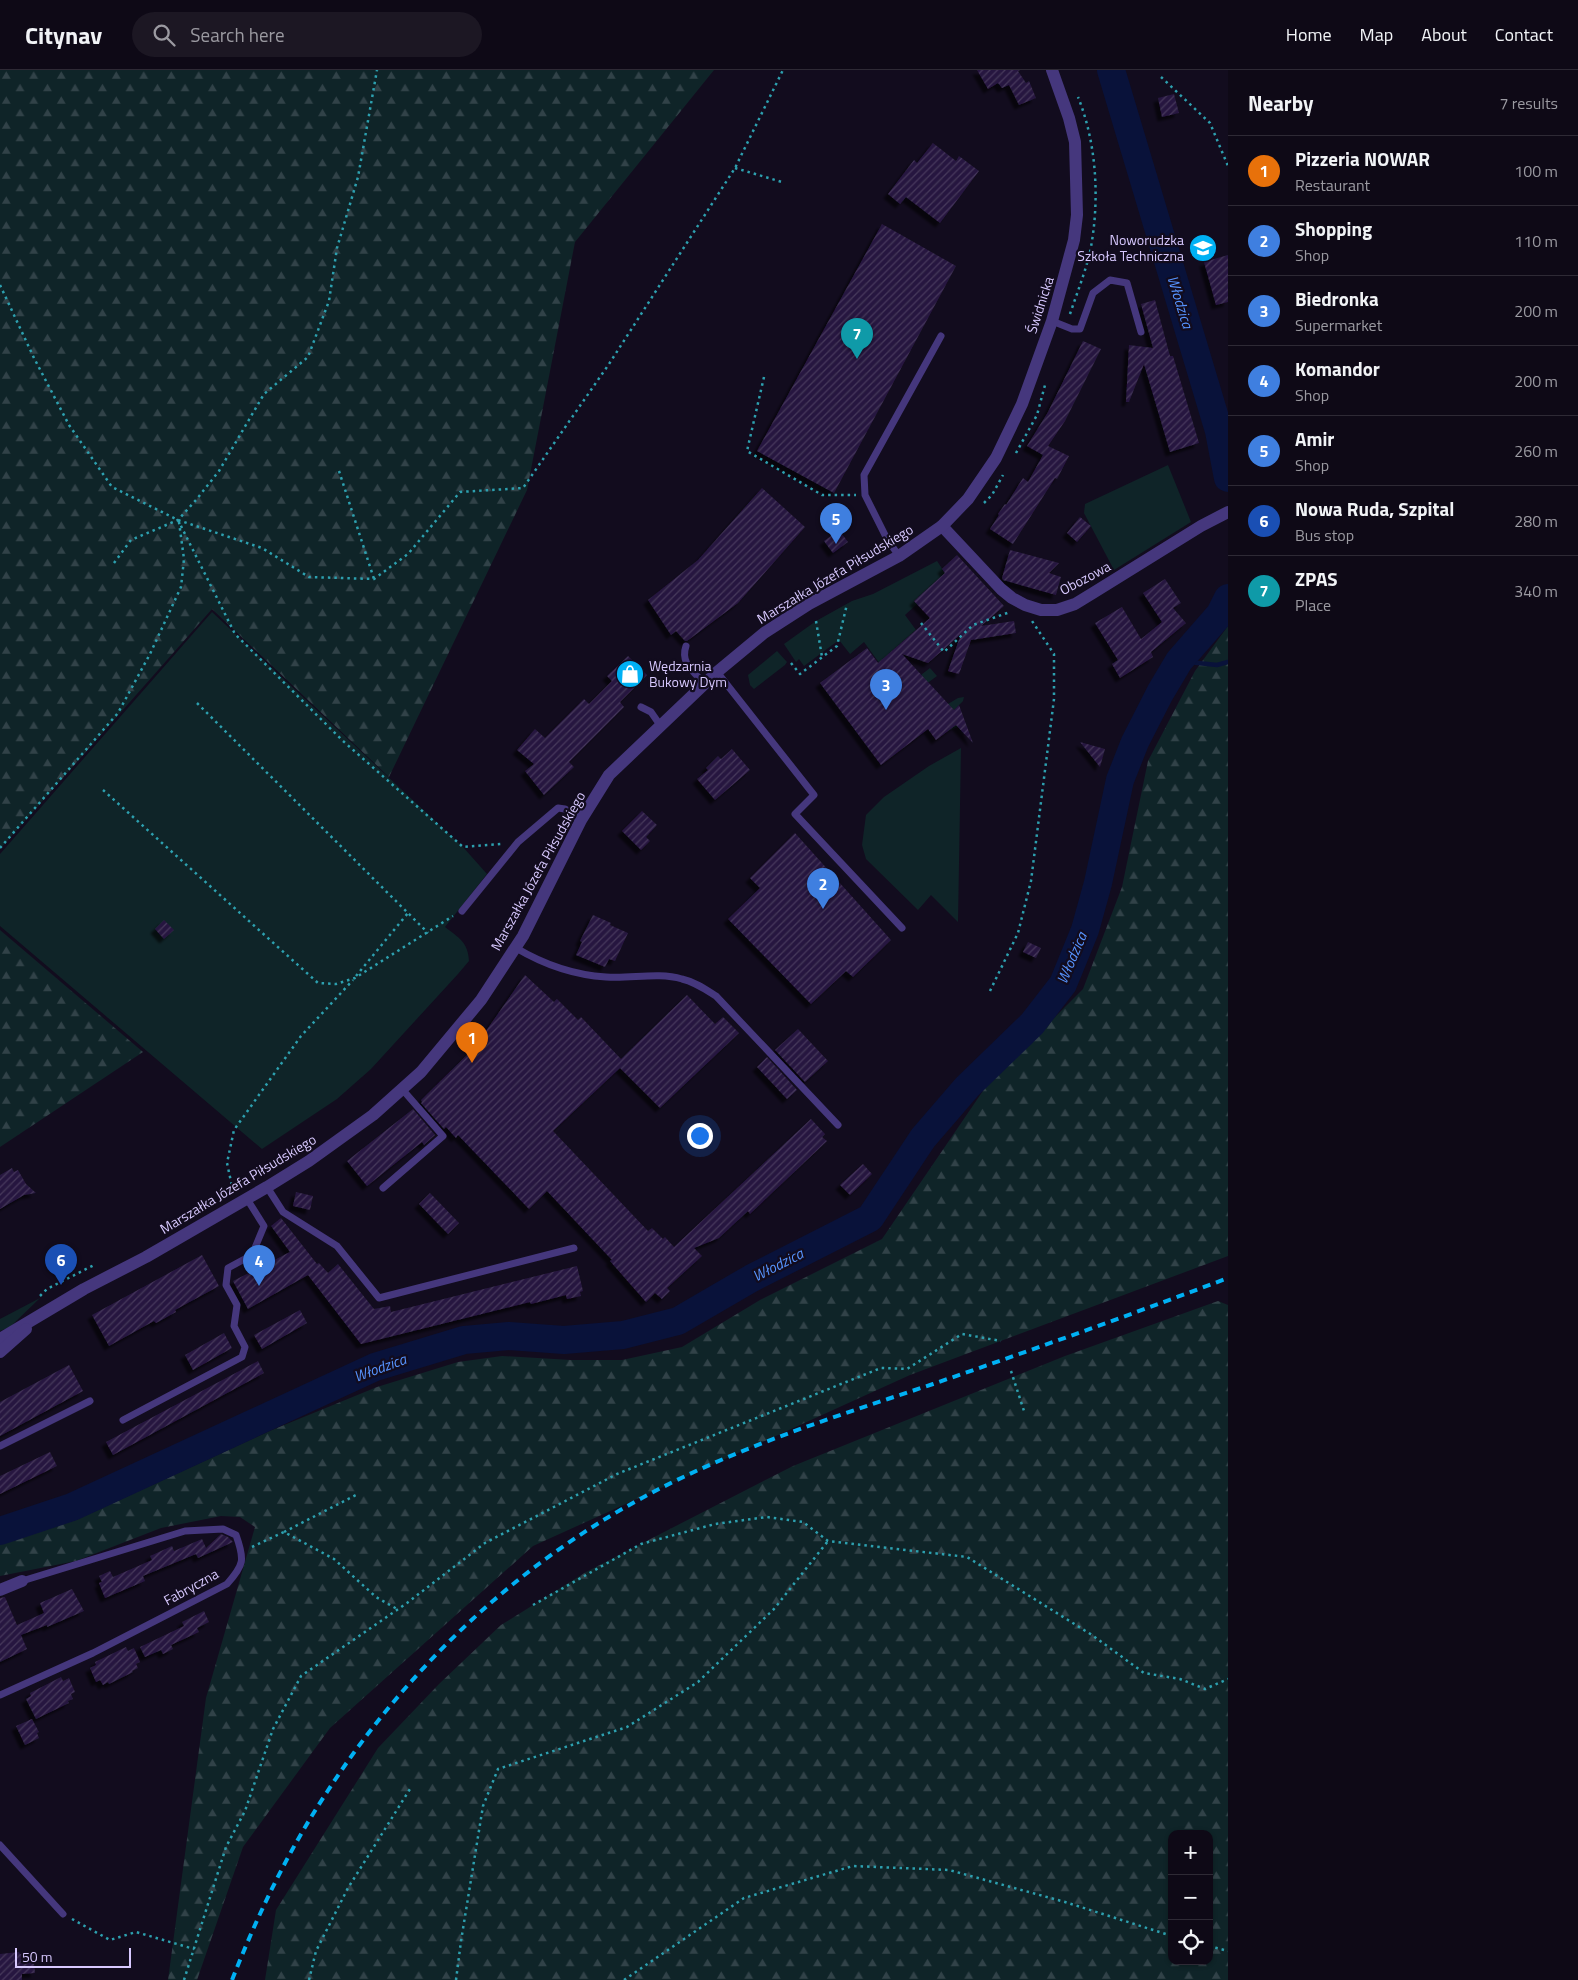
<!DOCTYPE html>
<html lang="en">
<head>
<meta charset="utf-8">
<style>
	:root { --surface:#0e0916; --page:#1c1723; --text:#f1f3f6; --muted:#9b9aa1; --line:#2e2a35; --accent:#00b1f4 }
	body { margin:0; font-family:"Titillium Web",sans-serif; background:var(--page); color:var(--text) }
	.controls { position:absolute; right:15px; bottom:15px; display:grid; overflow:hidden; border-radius:10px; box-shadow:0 1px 4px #0004 }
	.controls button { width:45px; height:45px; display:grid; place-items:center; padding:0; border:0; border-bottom:1px solid var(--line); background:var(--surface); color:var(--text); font:25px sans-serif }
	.scale { position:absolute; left:15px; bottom:12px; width:116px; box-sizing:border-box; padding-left:5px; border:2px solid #d8c9ff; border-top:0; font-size:14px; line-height:18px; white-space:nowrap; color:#d8c9ff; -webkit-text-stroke:4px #120c1e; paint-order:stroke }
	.you { position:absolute; left:699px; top:1065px; width:18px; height:18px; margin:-12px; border:4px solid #fff; border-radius:50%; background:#1a73e8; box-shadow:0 0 0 8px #1a73e833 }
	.badge { display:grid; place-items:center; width:32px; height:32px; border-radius:50%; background:var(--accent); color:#fff; font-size:16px; font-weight:700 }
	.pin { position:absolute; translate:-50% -41px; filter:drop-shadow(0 1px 2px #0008) }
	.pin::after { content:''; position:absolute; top:26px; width:18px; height:15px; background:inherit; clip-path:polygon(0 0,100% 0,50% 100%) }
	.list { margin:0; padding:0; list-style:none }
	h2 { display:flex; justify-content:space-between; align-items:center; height:65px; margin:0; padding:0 20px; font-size:21px }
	h2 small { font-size:16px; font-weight:400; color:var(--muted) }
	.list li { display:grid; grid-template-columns:32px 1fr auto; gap:15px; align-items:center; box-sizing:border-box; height:70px; padding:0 20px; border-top:1px solid var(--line) }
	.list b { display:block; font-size:19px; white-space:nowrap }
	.list p { margin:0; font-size:16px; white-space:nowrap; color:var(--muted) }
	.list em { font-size:16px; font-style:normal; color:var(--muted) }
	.icon { flex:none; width:28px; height:28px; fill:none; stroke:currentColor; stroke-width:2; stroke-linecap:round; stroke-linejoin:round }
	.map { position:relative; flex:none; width:1228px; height:1910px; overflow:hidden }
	header { display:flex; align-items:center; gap:30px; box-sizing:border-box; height:70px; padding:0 25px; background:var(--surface); border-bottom:1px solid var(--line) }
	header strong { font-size:24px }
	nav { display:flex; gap:28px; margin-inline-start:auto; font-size:18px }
	.search { width:350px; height:45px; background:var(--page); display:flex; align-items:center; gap:12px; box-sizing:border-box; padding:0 18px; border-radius:28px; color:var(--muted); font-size:19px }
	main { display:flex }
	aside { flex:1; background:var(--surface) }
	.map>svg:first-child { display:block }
	.green { fill:#0f2428 }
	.forest { fill:url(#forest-firs); fill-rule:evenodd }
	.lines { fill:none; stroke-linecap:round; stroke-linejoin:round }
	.stream { stroke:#09123a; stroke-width:4.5 }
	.river { stroke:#09123a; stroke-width:28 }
	.building { fill:url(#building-hatch); filter:url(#shadow) }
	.path { stroke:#2da0af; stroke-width:2.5; stroke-dasharray:2.5 4; stroke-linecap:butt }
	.service { stroke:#45377d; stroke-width:7 }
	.minor { stroke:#45377d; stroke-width:12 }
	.tertiary { stroke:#45377d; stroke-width:12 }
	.rail { stroke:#00b1f4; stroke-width:4; stroke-dasharray:8 6; stroke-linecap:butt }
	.labels { text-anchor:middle; stroke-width:4.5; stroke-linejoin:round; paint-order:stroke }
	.poi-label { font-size:14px; fill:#d8c9ff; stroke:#120c1e; text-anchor:end }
	.street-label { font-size:14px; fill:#d8c9ff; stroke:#120c1e }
	.water-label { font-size:15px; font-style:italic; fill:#5794ff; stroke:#120c1e }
</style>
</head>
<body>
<header>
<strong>Citynav</strong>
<div class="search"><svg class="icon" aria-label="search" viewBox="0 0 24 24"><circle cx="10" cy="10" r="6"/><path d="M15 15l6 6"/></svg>Search here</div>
<nav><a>Home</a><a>Map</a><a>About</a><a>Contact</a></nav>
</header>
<main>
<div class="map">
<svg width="1228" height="1910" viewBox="0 0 1228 1910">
	<defs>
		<pattern id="forest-firs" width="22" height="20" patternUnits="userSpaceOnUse" patternTransform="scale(1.25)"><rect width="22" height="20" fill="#0f2428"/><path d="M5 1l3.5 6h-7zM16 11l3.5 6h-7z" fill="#314248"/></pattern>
		<pattern id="building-hatch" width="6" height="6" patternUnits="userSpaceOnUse" patternTransform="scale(1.25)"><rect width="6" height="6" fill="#27183f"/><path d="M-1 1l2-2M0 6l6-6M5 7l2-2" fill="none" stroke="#46385c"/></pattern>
		<filter id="shadow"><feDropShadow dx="-4.5" dy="4.5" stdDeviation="1" flood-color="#0009"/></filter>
	</defs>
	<rect width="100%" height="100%" fill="#120c1e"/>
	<!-- green -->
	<g class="green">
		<path d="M1168,395L1191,452L1114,500L1084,443L1085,434Z"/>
		<path d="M937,491L945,503L914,531L917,534L905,545L916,560L892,581L917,608L930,598L937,606L922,617L948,634L958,628L964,627L963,631L948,646L958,657L948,661L910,612L899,620L864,572L850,584L839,570L804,596L799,589L796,592L784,574L816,551L852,531L873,524Z"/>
		<path d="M212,542L463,777L487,804L445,857C459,868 468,872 469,891L458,904L371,999L337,1029L262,1079L0,856V784Z"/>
		<path d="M777,581L787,592L785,595L754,619L750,615L748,605Z"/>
		<path d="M961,678L958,852L931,825L918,840L866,789L862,775L866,745L884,727L929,696Z"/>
		<path d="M40,1228L10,1257L0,1261V1249Z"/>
	</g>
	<!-- forest -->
	<g class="forest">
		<path d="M0,0H714L575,172L527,420L389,707L212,539L0,779Z"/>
		<path d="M1228,556V1186L910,1305L533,1476L330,1658L243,1777L197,1910H168L206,1628L255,1457L240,1447L221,1446L161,1458L76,1491L0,1506V1473L76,1450L272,1360L377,1317L458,1292L502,1286L571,1290H622L682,1277L760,1230L882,1169L987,1015L1083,919L1122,817L1148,691L1195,601Z"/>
		<path d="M0,860L143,982L0,1077Z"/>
		<path d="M1218,1231L1228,1235V1910H265L276,1840L378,1678L439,1614L501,1555L586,1502L793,1396L1065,1286ZM1172,1764H1209V1891H1172Z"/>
	</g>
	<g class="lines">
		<!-- stream -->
		<path class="stream" d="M1179,591L1217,595L1228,592"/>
		<!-- river -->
		<g class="river">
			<path d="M1111,0L1219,361L1228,408"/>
			<path d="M0,1461L72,1437L375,1297L464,1270L509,1266L564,1270L623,1265L678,1251L752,1208L870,1148L923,1068L967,1017L1032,954L1063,914L1085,860L1098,813L1120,710L1135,672L1160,623L1179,591L1220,544L1228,528"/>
		</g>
	</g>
	<!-- building -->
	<g class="building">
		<path d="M977,0H1020L1018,1L1026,13L1029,11L1036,28L1019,35L1009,15L1002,18L998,13L988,19Z"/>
		<path d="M1174,24L1179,43L1162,47L1158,28Z"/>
		<path d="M933,73L956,91L959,86L979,101L940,153L906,127L900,134L888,124L914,90L917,93Z"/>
		<path d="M882,154L956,196L834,423L757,381Z"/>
		<path d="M1228,185V232L1216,235L1204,192Z"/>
		<path d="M1155,230L1170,286H1173L1199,373L1170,382L1144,294L1129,332H1126L1129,275L1153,278L1141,234Z"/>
		<path d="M1083,271L1101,279L1065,351L1048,376L1069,386L1057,409L1055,408L1013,474L990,459L999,445L998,444L1005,434L1006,435L1023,408L1028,412L1043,385L1027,376L1048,342Z"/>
		<path d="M762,418L805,457L738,533L687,571H685L676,561L671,565L648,530L698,490Z"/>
		<path d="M1080,447L1091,456L1077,472L1067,463Z"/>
		<path d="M839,460L848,472L833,483L824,471Z"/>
		<path d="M1010,480L1059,493L1049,503L1061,507L1056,525L1003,510L1002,508Z"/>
		<path d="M957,485L1004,536L981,556L1014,551L1016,563L971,570L959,604L948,601L961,564L928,593L902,584L954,640L959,635L973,673L956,655L936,670L928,659L881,695L820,613L867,578L878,593L930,548L914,531L945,503L942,499Z"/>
		<path d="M1165,509L1181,533L1173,538L1186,553L1151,582L1153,587L1120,608L1112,594L1118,590L1095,553L1122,537L1141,569L1162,552L1143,523Z"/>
		<path d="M628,586L647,605L620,632L624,637L569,692L574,697L544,725L525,701L534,694L517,680L535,659L545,668L584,629L589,634L612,611L607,606Z"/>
		<path d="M1080,672L1105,679L1100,697Z"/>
		<path d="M732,679L750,700L715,730L697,709L708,700L706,698L718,686L721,689Z"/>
		<path d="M642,741L657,755L646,767L650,771L641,780L622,761Z"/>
		<path d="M795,763L891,870L853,907L846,901L811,934L728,849L760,818L750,808Z"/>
		<path d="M593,845L611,853L610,855L628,863L615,891L609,889L605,897L576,885L582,872L580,871Z"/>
		<path d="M164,850L174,860L164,869L155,859Z"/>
		<path d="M1028,872L1041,878L1036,888L1023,882Z"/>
		<path d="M525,905L554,932L557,929L578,950L581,947L621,989L687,925L715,954L723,947L739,963L660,1038L620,998L553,1061L648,1161L652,1158L663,1169L665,1167L674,1177L811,1049L825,1064L822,1067L827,1071L750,1144L748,1141L719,1168L694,1178L702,1186L667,1218L670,1221L662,1229L655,1223L646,1232L610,1191L612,1190L547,1121L529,1139L458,1065L456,1068L446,1057L444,1059L421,1033L422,1032L421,1030L474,978Z"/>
		<path d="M798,959L828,991L805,1012L775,980Z"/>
		<path d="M767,987L797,1020L787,1029L757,997Z"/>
		<path d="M413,1039L435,1065L424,1075L422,1072L367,1116L347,1091Z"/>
		<path d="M863,1094L872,1104L850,1125L840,1115Z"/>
		<path d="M12,1098L14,1102L18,1100L26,1114L36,1123L24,1125L0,1139V1105Z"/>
		<path d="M296,1122L313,1126L310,1140L293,1136Z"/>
		<path d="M430,1123L459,1153L448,1164L419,1134Z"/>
		<path d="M281,1148L317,1194L319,1193L328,1203L338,1194L374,1239L390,1236L391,1242L577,1196L583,1221L580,1222L581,1226L567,1229L566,1225L531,1234L530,1232L361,1274L308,1205L248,1239L233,1211L290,1182L271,1156Z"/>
		<path d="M202,1185L219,1216L175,1240L176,1242L156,1253L154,1251L109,1276L92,1245Z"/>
		<path d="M300,1240L307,1253L262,1279L254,1265Z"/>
		<path d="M224,1263L232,1278L193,1300L185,1285Z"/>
		<path d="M258,1291L264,1303L113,1385L106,1372Z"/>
		<path d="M69,1295L83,1321L0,1366V1332Z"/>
		<path d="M50,1382L57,1396L0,1424V1406Z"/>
		<path d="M221,1464L228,1467L233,1472L198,1488L196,1484L143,1506L145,1511L105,1528L99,1513L102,1512L99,1506L110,1501L113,1507L152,1490L150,1486L172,1476L174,1481L202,1469L206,1478Z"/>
		<path d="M72,1519L84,1541L47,1557V1555L21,1565L27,1579L0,1592V1528L5,1527L17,1555L44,1543L40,1533Z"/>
		<path d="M204,1541L209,1552L197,1558L199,1562L171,1575L173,1579L163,1584L161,1580L145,1587L140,1577L184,1556L182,1552Z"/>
		<path d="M126,1577L128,1581L134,1578L140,1592L136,1594L138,1598L132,1601L133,1602L109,1614L108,1612L103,1615L100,1610L96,1612L90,1598L96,1595L95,1592Z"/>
		<path d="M61,1607L63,1611L69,1608L75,1622L71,1624L73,1629L68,1631L69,1633L36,1649L26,1629L31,1626L30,1623Z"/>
		<path d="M32,1649L39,1662L37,1663L39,1668L25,1675L16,1656Z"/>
		<path d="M19,1882L20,1884L33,1883L35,1903L22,1904V1910H0V1884Z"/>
	</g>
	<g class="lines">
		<!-- path -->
		<g class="path">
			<path d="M1161,7L1210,53L1228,96"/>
			<path d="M735,98L782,112"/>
			<path d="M0,215L34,288L69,355L112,417L178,450L262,478L309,507L374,509L408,484L460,422L523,418L609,294L735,98L783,0"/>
			<path d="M1070,244C1077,223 1085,203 1090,182C1100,132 1097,74 1078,27"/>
			<path d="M764,307L747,381L822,425H856"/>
			<path d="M1016,383L1037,345L1045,315"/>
			<path d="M339,401L374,509"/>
			<path d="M984,433L992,425L1003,405"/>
			<path d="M178,450L235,564L343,671L463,777L501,774"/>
			<path d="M114,493L131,470L178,450L196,430L219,401L264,324L308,287L329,231L337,178L358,107L377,0"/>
			<path d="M816,551L822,587"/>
			<path d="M921,553L944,582L973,555L1010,542"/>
			<path d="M791,593L800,604L837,576L847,534"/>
			<path d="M197,633L428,863"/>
			<path d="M103,720L318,913L336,914L355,908L453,846"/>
			<path d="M0,778L118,643L150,584L181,517L184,489L179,452"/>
			<path d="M356,906L408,843"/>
			<path d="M990,921L1018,863L1031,811L1054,629V584L1032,551"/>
			<path d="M233,1121L227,1093L234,1060L301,966L353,910"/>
			<path d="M40,1226L47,1219L96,1194"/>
			<path d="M1011,1301L1024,1341"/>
			<path d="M284,1462L356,1425"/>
			<path d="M252,1477L284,1462L334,1489L376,1527L397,1539"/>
			<path d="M533,1535L641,1474L715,1454L767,1447L803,1452L828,1471L967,1487L1092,1565L1144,1603L1180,1609L1205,1619L1228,1609"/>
			<path d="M72,1849L110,1870L136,1862L194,1879"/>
			<path d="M1209,1876L1228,1881"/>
			<path d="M184,1910L226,1777L245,1741L273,1659L301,1606L407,1533L485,1473L617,1404L881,1298L907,1299L962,1264L1001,1271"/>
			<path d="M309,1910L316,1881L348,1818L410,1719"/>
			<path d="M456,1910L461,1871L483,1736L498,1699L627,1657L698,1612L774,1539L828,1471"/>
			<path d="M624,1910L744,1828L853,1796L949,1800L1065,1832L1172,1866"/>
		</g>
		<!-- service -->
		<g class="service">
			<path d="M1052,251L1072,259H1080L1093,223L1110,210L1127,213L1141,262"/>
			<path d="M899,486L887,469L865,425L864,405L941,266"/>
			<path d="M686,576C680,593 693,601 705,614"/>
			<path d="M717,602L814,725L795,744L902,858"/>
			<path d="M641,637L651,642L660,655"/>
			<path d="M462,841L518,772L558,738L565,739L581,750"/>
			<path d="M516,878C543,894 574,905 606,907C631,909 658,902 682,909C695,912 705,919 716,926L838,1055"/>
			<path d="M267,1117L283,1142L337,1176L379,1228L574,1178"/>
			<path d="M383,1118L443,1066L402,1019"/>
			<path d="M123,1350L242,1287L245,1277L234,1256L237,1235L226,1215L228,1198L252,1185L264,1156L247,1129"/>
			<path d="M0,1376L90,1331"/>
			<path d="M0,1625L93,1583L227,1514C244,1495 245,1490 236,1465L223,1459L185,1461L22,1511"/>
			<path d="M0,1775L63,1844"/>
		</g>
		<!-- minor -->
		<g class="minor">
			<path d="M942,456L1001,519L1012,528L1025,535L1041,540H1057L1075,534L1093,523L1201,456L1228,442"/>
			<path d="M0,1520L22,1511"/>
		</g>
		<!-- tertiary -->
		<g class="tertiary">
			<path d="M0,1269L84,1219L146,1187L267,1117L309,1091L373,1045L421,1002L481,930L523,866L581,750L609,705L717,602L764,563L809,534L899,486L942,456L968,429L996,388L1022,334L1052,251L1074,170L1077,145L1075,72L1069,48L1052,0"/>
			<path d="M0,1282L26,1259"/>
		</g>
		<!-- rail -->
		<path class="rail" d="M232,1910C258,1844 288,1781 327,1722C405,1601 515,1496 642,1428C734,1378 834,1347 933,1314C1032,1280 1130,1245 1228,1208"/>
	</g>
	<!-- icons -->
	<defs>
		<symbol id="school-disc" viewBox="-11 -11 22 22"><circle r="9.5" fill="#00b1f4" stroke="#120c1e"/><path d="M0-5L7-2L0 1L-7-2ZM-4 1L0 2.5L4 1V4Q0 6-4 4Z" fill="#fff"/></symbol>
		<symbol id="shop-disc" viewBox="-11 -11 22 22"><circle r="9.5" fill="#00b1f4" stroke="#120c1e"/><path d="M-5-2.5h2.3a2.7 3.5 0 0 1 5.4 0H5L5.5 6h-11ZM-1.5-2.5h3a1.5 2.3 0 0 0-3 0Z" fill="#fff"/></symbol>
	</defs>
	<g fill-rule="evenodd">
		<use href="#school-disc" x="1187" y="162" width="32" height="32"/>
		<use href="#shop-disc" x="614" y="588" width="32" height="32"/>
	</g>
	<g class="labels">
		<!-- poi labels -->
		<g class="poi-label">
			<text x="1184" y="175">Noworudzka<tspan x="1184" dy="16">Szkoła Techniczna</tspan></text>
			<text x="649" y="601" text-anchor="start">Wędzarnia<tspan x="649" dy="16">Bukowy Dym</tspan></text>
		</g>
		<!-- street labels -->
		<g class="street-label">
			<text transform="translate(1040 235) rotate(-72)" y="5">Świdnicka</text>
			<text transform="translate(835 504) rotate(-31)" y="5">Marszałka Józefa Piłsudskiego</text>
			<text transform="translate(1085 508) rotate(-28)" y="5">Obozowa</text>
			<text transform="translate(538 801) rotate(-61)" y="5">Marszałka Józefa Piłsudskiego</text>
			<text transform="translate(238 1114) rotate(-31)" y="5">Marszałka Józefa Piłsudskiego</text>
			<text transform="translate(191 1517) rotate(-29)" y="5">Fabryczna</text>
		</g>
		<!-- water labels -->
		<g class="water-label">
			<text transform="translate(1180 232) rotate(73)" y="5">Włodzica</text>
			<text transform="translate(1072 888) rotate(-67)" y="5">Włodzica</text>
			<text transform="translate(778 1195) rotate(-27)" y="5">Włodzica</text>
			<text transform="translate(380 1298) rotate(-20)" y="5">Włodzica</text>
		</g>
	</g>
</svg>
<div class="controls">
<button>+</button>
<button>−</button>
<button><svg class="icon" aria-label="locate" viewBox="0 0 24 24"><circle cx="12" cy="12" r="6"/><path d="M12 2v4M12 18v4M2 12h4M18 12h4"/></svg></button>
</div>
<div class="scale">50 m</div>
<div class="you"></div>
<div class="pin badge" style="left:472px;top:993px;background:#e8710a">1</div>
<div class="pin badge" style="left:823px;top:839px;background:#3f7fe0">2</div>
<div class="pin badge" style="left:886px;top:640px;background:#3f7fe0">3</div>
<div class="pin badge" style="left:259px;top:1216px;background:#3f7fe0">4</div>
<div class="pin badge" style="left:836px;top:474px;background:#3f7fe0">5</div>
<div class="pin badge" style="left:61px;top:1215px;background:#1a4fb4">6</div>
<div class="pin badge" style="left:857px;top:289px;background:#0f9aa8">7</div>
</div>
<aside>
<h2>Nearby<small>7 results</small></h2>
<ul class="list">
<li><span class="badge" style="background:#e8710a">1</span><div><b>Pizzeria NOWAR</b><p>Restaurant</p></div><em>100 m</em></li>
<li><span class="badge" style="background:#3f7fe0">2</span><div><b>Shopping</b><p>Shop</p></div><em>110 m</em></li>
<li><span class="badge" style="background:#3f7fe0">3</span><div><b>Biedronka</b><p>Supermarket</p></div><em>200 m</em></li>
<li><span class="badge" style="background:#3f7fe0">4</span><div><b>Komandor</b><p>Shop</p></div><em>200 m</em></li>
<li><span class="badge" style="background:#3f7fe0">5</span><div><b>Amir</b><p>Shop</p></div><em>260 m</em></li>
<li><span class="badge" style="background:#1a4fb4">6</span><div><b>Nowa Ruda, Szpital</b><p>Bus stop</p></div><em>280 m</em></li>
<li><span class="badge" style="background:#0f9aa8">7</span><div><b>ZPAS</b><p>Place</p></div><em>340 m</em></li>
</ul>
</aside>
</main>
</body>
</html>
